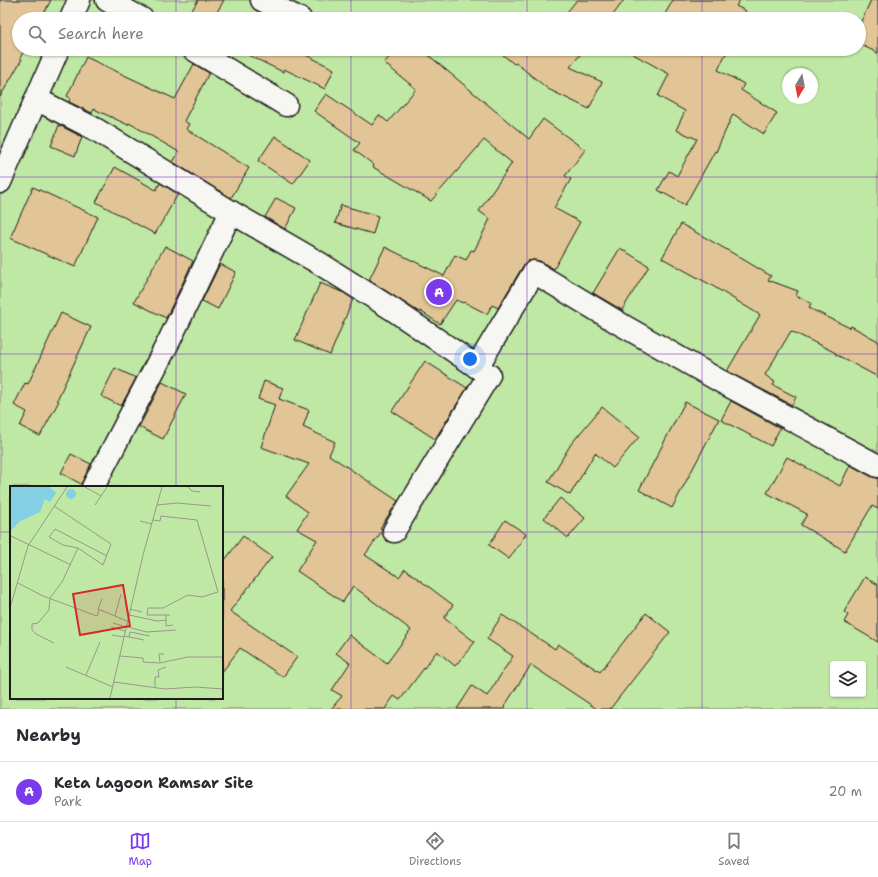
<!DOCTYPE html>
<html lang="en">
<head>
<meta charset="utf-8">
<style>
	:root { --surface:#fff; --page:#f7f7f7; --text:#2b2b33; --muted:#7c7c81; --line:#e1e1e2; --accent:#7c3aed }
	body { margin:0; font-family:"Shantell Sans",sans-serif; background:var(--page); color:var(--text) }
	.controls { position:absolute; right:12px; bottom:12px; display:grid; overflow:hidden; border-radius:4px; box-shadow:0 1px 3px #0004 }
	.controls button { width:36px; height:36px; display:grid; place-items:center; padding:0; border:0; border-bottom:1px solid var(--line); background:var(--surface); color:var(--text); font:20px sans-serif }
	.compass { position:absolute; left:782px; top:68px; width:36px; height:36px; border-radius:50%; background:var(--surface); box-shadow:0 1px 3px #0004; rotate:190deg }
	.you { position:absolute; left:470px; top:359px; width:14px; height:14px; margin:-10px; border:3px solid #fff; border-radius:50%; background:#1a73e8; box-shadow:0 0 0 6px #1a73e833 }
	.badge { display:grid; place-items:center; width:26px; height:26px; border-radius:50%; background:var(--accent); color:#fff; font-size:13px; font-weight:700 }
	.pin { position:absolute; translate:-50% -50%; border:2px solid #fff; box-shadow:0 1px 4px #0006 }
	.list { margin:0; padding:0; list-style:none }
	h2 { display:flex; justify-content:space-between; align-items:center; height:52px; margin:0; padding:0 16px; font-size:17px }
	h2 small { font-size:13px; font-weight:400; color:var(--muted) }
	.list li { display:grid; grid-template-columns:26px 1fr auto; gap:12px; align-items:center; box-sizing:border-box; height:60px; padding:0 16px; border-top:1px solid var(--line) }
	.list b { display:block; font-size:15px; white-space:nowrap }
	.list p { margin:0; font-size:13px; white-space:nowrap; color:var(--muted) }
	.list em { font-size:13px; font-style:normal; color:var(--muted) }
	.icon { flex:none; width:22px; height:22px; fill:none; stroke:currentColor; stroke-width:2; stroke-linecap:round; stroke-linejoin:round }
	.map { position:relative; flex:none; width:878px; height:709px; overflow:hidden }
	.search { position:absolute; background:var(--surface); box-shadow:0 1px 3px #0004; left:12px; right:12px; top:12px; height:44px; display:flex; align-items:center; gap:10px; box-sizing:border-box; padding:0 14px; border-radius:22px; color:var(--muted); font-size:15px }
	.sheet { height:112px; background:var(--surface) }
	nav { display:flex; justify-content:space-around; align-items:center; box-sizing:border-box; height:56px; border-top:1px solid var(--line); background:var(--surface); font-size:11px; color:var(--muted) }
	nav a { display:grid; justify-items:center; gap:2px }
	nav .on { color:var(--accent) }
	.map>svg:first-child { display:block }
	.green { fill:#bfe8a4; stroke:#6e8260; fill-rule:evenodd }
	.building { fill:#e2c596; stroke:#1c1c1c }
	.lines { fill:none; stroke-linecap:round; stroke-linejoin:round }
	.minor-casing { stroke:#1c1c1c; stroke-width:25 }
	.secondary-casing { stroke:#1c1c1c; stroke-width:25 }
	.minor { stroke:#f6f6f2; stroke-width:22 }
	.secondary { stroke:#f6f6f2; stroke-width:22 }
	.grid { fill:none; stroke:#7b2cbf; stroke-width:1; stroke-opacity:0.55 }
	.inset-road { fill:none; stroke:#9b968c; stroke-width:1 }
	.view { fill:#d62828; fill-opacity:0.15; stroke:#d62828; stroke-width:2 }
	.inset-edge { fill:none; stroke:#1c1c1c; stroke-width:2 }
</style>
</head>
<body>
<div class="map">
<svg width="878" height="709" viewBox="0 0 878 709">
	<rect width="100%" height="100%" fill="#f0e7d6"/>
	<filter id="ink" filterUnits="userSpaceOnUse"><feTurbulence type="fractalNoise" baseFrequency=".025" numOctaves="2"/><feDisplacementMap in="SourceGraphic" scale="8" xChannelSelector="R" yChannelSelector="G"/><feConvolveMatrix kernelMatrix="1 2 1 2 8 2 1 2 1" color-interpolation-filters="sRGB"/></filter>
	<g filter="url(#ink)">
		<!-- green -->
		<path class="green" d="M0,0H878V709H0ZM19,19H859V49H19ZM788,74H812V98H788ZM11,487H222V698H11ZM833,664H863V694H833Z"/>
		<!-- building -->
		<g class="building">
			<path d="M0,0H51L41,19H19V49H25L20,58L22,59L0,97Z"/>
			<path d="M198,0H224L213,19H187Z"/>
			<path d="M577,0H624L613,15L621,19H561Z"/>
			<path d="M673,0H740L736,6L746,11L742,19H662Z"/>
			<path d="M871,0H878V53L859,44V26Z"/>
			<path d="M236,49H294L334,69L325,89L284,69L283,72Z"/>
			<path d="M396,49H421L529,139L543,119L585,150L565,176L571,179L554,208L580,222L554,269L540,261L534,260L528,261L523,266L498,308L492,305L487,314L464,302L463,303L456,300L440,324L420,311L419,312L369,280L385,247L444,276L455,255L466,260L471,250L474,251L490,219L479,211L512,163L484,140L431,201L373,167L374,165L354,150L360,143L314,111L326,94L372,125L379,115L388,122L416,89L384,63Z"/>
			<path d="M496,49H585L570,67L602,82L589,109L548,89L516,63L514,64Z"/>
			<path d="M624,49H728L718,70L744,84L741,90L777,113L764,134L733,114L716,152L715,151L685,205L658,190L669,171L677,176L697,139L676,130L685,111L658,96L669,74Z"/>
			<path d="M86,57L175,99L194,64L209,73L184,121L189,124L186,129L249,168L231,198L173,162L179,152L129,123L128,125L94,109L92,113L69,102L70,98L67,96Z"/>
			<path d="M59,125L82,137L75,156L51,146Z"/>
			<path d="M275,136L310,160L293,184L258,161Z"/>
			<path d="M115,167L156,190L160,183L178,194L155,234L96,202Z"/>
			<path d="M33,187L98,217L75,267L10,238Z"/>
			<path d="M276,198L296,208L285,229L265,217Z"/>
			<path d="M341,205L378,216L373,234L335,223Z"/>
			<path d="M681,224L729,251L771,276L768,280L798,291L796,296L811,303L809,308L850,328L851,326L878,341V377L835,354L836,353L791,331L765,375L775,382L773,385L796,397L792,405L727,371L760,315L711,285L662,258Z"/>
			<path d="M165,246L193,261L166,318L134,302Z"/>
			<path d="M620,248L649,266L622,310L593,293Z"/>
			<path d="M220,264L236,272L218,309L202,301Z"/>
			<path d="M320,283L344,293L353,299L330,355L295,340Z"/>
			<path d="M61,313L91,327L57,400L59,401L40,436L20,426L27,412L14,405L25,383L28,384Z"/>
			<path d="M425,361L467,388L435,439L392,411Z"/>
			<path d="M115,368L136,378L121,406L101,396Z"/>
			<path d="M264,381L283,388L279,399L309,410L303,427L335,442L329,455L398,501L380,528L382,529V531L365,555L399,577L405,569L453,605L444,618L475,642L455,666L437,651L400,700L394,696L385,709H331L342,696L332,690L350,663L336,653L349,635L387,663L411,630L353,586L343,602L297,571L317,540L297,529L308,512L286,496L309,464L261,447L275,405L258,399Z"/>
			<path d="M162,382L186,394L163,439L139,427Z"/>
			<path d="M731,401L780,428L771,446L721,420Z"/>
			<path d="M685,402L719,419L672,508L639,490Z"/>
			<path d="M602,407L639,437L613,468L595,453L570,495L548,482L571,444Z"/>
			<path d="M71,454L91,464L81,484L61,473Z"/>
			<path d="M787,457L840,486L850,465L872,477L878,478V509L872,506L845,551L801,525L807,514L767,493Z"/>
			<path d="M560,498L585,518L568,538L544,518Z"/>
			<path d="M505,520L526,534L509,559L489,545Z"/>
			<path d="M243,536L272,557L230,611L297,657L283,677L240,648L222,672V564Z"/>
			<path d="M865,577L878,585V642L844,622L848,615L844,612Z"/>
			<path d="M646,613L670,632L610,709H597L531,665L504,707L506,709H457L472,686L487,696L513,656L487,639L502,615L555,649L558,644L600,672Z"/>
		</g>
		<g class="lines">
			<defs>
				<g id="minor">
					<path d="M107,0L142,19"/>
					<path d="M262,0L300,19"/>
					<path d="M193,49L286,105"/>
					<path d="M36,99L95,129L231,212L319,263L392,309L489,375L394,531"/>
					<path d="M477,367L534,272L622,325L720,381L878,466"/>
					<path d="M93,487L169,341L231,212"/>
				</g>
				<g id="secondary">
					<path d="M71,19L79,0"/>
					<path d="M0,182L58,49"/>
				</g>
			</defs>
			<!-- minor casing -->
			<use href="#minor" class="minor-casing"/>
			<!-- secondary casing -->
			<use href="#secondary" class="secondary-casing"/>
			<!-- minor -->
			<use href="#minor" class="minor"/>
			<!-- secondary -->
			<use href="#secondary" class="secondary"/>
		</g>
	</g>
	<!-- grid -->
	<path class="grid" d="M176,0V19M351,0V19M527,0V19M702,0V19M176,49V487M351,49V709M527,49V709M702,49V709M0,177H878M0,354H878M0,532H11M222,532H878M176,698V709"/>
	<!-- overview -->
	<g transform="translate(10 486)">
		<rect width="213" height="213" fill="#f0e7d6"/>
		<path d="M0,1H213V212H0Z" fill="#bfe8a4"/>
		<path d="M0,1H40L46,7L40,16L35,13L30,26L9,36L0,46ZM56 8a5 5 0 1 1 10 0a5 5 0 1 1-10 0Z" fill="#83d0e2"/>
		<path class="inset-road" d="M75,1L91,10M178,1L182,5L190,6M85,19L97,1M147,19L167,17L201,20M44,20L101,58L93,79L68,62L52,96L40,112L39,124L28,137L22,138V144L26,148L44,157M143,34L150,35L151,30L187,34L208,106L192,111L178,109L153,122H138L137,129H160M130,35L142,38M1,50L61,79M68,62L53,59L39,51L45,43L97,70M8,97L33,110L87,130L89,124M92,113L88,123L117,135M0,122L18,60L57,1M120,123L132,126M119,129L147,135L156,134V129M105,130L111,108M156,134V140L163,139M103,137L116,141M101,141L115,145M117,141L137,146L166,144M102,149L114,151M114,150L134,154M119,151L120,146L140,150M110,170L133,172V176L150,177L178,171H213M150,176L149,168H154M56,181L103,201M76,189L90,156M104,196L155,203L185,201L213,203M145,201V191H149L148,184L156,181M100,212L133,69L152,1"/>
		<path class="view" d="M113,99L120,140L70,149L63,108Z"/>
		<rect width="213" height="213" class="inset-edge"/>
	</g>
</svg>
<div class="controls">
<button><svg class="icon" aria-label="layers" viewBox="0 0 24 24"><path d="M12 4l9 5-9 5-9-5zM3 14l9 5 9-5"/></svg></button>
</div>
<svg class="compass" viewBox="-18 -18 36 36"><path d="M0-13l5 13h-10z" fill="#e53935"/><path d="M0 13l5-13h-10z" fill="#7c7c81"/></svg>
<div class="you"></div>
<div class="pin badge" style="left:439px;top:292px">A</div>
<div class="search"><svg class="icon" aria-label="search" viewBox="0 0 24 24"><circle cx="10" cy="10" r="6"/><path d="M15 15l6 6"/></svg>Search here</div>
</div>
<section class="sheet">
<h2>Nearby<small></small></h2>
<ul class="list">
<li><span class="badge">A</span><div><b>Keta Lagoon Ramsar Site</b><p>Park</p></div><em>20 m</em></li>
</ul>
</section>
<nav>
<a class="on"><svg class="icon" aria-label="map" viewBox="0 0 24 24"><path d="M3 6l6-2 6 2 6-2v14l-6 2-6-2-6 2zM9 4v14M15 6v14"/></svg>Map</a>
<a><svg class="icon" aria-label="directions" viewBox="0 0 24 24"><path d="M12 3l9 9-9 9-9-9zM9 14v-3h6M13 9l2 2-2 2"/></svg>Directions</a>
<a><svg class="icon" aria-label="saved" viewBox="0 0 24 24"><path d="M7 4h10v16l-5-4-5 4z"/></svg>Saved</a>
</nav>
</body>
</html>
